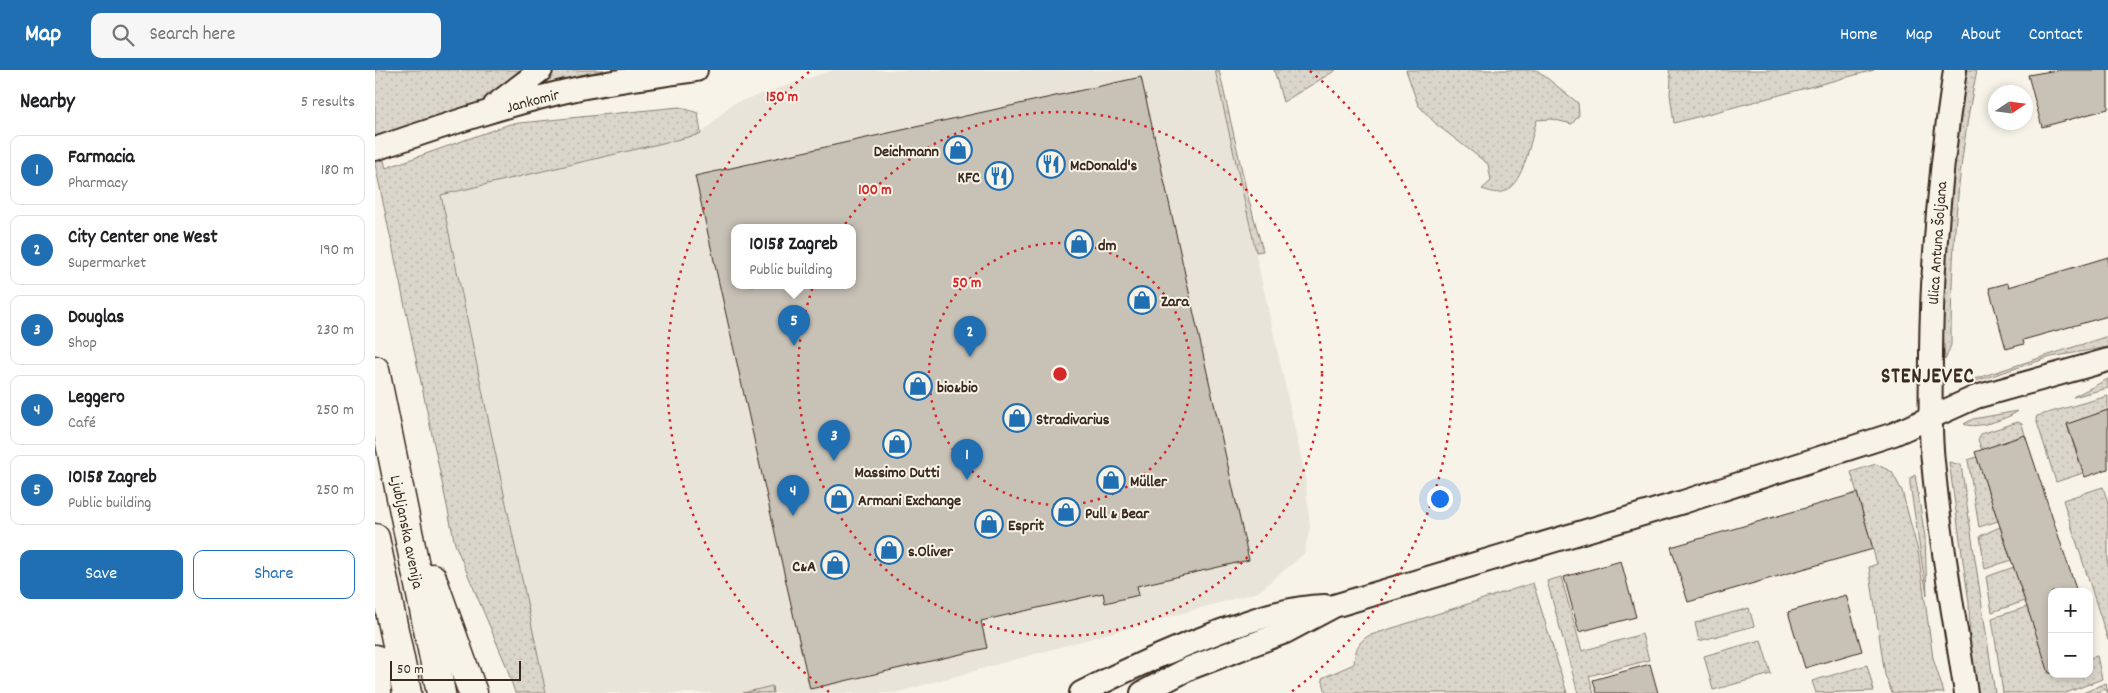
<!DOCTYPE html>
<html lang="en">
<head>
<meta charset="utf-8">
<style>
	:root { --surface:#fff; --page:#f6f6f6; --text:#202124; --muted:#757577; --line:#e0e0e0; --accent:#1f6fb2 }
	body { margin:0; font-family:Dekko,sans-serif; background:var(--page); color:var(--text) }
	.controls { position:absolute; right:15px; bottom:15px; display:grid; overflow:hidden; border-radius:10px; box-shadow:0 2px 8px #0003 }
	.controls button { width:45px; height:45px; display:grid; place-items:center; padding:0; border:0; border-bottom:1px solid var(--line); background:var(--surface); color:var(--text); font:25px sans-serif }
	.compass { position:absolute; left:1613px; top:15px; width:45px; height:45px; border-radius:50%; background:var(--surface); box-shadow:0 2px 8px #0003; rotate:77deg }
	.scale { position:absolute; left:15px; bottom:12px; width:131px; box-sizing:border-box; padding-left:5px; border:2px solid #3b2a1e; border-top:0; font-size:14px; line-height:18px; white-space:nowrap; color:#3b2a1e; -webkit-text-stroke:4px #f7f3e8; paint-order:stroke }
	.you { position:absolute; left:1064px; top:428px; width:18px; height:18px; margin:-12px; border:4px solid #fff; border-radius:50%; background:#1a73e8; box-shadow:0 0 0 8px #1a73e833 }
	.badge { display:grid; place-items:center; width:32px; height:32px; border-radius:50%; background:var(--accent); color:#fff; font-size:16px; font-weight:700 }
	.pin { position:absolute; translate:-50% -41px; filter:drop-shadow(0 1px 2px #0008) }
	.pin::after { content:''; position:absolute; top:26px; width:18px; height:15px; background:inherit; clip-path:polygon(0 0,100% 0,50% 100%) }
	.popup { position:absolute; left:356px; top:154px; width:125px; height:65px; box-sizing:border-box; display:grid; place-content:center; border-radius:10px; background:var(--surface); filter:drop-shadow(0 1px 4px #0005); font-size:16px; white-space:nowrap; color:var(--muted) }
	.popup b { font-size:19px; color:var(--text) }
	.popup::after { content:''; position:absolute; left:50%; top:100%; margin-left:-10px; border:10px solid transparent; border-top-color:var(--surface) }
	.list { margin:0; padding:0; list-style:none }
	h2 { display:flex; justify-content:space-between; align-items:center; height:65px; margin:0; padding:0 20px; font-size:21px }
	h2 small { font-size:16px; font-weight:400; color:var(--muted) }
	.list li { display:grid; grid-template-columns:32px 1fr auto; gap:15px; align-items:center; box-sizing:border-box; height:70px; margin:0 10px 10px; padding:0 10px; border:1px solid var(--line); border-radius:10px }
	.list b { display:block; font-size:19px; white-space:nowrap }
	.list p { margin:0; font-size:16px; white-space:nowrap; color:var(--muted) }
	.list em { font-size:16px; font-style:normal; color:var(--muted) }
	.actions { display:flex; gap:10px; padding:15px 20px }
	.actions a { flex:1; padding:11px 0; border:1px solid var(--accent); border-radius:10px; text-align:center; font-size:18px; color:var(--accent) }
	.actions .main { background:var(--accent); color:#fff }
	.icon { flex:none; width:28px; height:28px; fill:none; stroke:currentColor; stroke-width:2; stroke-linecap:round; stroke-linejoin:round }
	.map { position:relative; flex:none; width:1733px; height:623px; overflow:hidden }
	header { display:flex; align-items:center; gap:30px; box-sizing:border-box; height:70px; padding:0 25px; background:var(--accent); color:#fff }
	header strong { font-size:24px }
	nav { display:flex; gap:28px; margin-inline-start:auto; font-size:18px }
	.search { width:350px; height:45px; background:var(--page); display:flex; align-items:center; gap:12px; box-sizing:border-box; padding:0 18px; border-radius:10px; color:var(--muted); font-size:19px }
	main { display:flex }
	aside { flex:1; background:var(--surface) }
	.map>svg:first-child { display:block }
	.built { fill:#e9e4d9; fill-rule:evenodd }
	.grass { fill:url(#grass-dots); stroke:#8b8074 }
	.building { fill:#c8c1b6; stroke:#3b2a1e; fill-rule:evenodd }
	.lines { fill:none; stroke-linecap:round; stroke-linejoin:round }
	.minor-casing { stroke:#3b2a1e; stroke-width:26 }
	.major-casing { stroke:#3b2a1e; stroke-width:31 }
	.minor { stroke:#f7f3e8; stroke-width:22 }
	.major { stroke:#f7f3e8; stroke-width:28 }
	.ring { fill:none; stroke:#d62828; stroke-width:2.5; stroke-dasharray:2.5 5 }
	.labels { text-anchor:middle; stroke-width:4; stroke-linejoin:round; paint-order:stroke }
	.street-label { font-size:16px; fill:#3b2a1e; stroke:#f7f3e8 }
	.poi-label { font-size:16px; font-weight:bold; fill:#3b2a1e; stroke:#f7f3e8; text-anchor:start }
	.district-label { font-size:21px; font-weight:bold; letter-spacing:1px; fill:#3b2a1e; stroke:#f7f3e8 }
	.centre { fill:#d62828; stroke:#f7f3e8; stroke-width:2.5 }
	.ring-label { font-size:15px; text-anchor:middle; font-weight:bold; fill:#d62828; stroke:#f7f3e8; stroke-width:4; stroke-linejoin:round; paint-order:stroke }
</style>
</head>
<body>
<header>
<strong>Map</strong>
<div class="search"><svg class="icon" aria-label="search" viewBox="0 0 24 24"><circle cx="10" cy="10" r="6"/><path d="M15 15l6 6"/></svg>Search here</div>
<nav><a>Home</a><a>Map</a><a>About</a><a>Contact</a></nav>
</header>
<main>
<aside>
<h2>Nearby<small>5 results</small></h2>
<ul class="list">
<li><span class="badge">1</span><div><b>Farmacia</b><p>Pharmacy</p></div><em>180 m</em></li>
<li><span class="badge">2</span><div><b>City Center one West</b><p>Supermarket</p></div><em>190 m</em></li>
<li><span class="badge">3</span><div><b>Douglas</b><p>Shop</p></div><em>230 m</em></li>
<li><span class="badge">4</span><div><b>Leggero</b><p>Café</p></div><em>250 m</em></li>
<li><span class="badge">5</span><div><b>10158 Zagreb</b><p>Public building</p></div><em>250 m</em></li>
</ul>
<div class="actions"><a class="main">Save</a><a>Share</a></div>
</aside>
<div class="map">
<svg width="1733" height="623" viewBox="0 0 1733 623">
	<defs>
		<pattern id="grass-dots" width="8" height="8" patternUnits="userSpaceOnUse" patternTransform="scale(1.25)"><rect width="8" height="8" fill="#dbd6cb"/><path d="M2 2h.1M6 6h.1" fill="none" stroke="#bdb8ae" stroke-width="1.8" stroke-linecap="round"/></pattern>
	</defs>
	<rect width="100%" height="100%" fill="#f7f3e8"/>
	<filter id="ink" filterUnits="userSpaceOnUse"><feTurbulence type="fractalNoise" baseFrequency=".02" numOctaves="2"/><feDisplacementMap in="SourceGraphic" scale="10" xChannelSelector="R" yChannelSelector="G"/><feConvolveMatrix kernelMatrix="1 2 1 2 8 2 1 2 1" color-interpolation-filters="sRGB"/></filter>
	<g filter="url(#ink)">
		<!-- built -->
		<path class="built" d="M458,0H840L930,405L935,457L929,484L883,522L520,623H171L66,124L326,64L357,34ZM360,157H478V215H360Z"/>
		<!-- grass -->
		<g class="grass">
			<path d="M0,0H157L105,37L4,72L11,98L135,54L304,37L323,43L326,64L66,125L171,623H140L131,595L80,474L0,94Z"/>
			<path d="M174,0H229L169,14L168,9Z"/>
			<path d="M840,0H844L872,123L888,181L881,182Z"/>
			<path d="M899,0H961L908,32Z"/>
			<path d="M1031,0H1162L1203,33L1204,45L1197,54L1176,49L1162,50C1155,70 1150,111 1130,121C1123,125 1114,121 1107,119L1116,111L1113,94L1062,55L1043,35Z"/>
			<path d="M1294,0H1499L1299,53L1295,24L1296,9Z"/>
			<path d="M1591,0H1602C1583,91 1576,182 1576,275L1570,290L1567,245L1572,137Z"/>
			<path d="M1733,266V277L1676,287L1601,311H1593Z"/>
			<path d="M1733,309V318L1698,327Z"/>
			<path d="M1733,326V340L1692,355L1708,403L1681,412L1661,349L1662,346Z"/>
			<path d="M1643,341C1635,348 1600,360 1589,354L1598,349Z"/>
			<path d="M1643,352L1647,354L1650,365L1607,380L1603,370L1606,364Z"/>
			<path d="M1602,387L1623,451L1604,457L1593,390Z"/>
			<path d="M1574,392L1586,395L1620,623H1602L1595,568L1594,533Z"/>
			<path d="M1501,394L1517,402L1527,421L1543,481L1558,588L1569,623H1517L1510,605L1494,497L1502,494L1476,402Z"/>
			<path d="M1540,405L1550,467L1552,526L1535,414V408Z"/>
			<path d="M1728,417L1733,433V570L1688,430Z"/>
			<path d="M1625,457L1636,490L1610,499L1605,466Z"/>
			<path d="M1639,497L1650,531L1617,542L1611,507Z"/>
			<path d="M1186,507L1207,581L1267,564L1274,590L1214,606L1219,623H1203L1172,511Z"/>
			<path d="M1158,513L1192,623H951L947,608L979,594C980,581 982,573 993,566Z"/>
			<path d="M1652,537L1677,604H1714V588L1722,586L1727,609L1691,623H1628L1617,548Z"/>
			<path d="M1374,538L1379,556L1324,571L1320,553Z"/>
			<path d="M1386,570L1396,604L1338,620L1329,586Z"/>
			<path d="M1492,595L1499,621L1441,623L1437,611Z"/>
			<path d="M1731,613L1733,623L1730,619L1720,623H1708Z"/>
			<path d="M397,616L398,623H368Z"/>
		</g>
		<!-- building -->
		<g class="building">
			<path d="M1682,0H1733V39L1667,57L1653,5Z"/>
			<path d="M766,7L874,490L762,516L764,525L730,533L728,523L606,551L612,578L435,619L320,106ZM360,157H478V215H360Z"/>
			<path d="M1733,187V246L1648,270L1649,274L1631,279L1614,218L1633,213L1634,217Z"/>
			<path d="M1733,340V399L1710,407L1692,354Z"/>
			<path d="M1650,365L1702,522H1677V603H1674L1600,382Z"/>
			<path d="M1482,423L1498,479L1313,532L1296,477Z"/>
			<path d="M1246,491L1261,547L1204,562L1189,507Z"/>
			<path d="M1471,525L1487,581L1430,598L1413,542Z"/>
			<path d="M1275,594L1283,623H1222L1218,610Z"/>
		</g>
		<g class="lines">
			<defs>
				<g id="minor">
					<path d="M1580,0C1566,94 1557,187 1556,282C1556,318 1554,355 1558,391C1565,469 1579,546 1591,623"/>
					<path d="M120,35L166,0"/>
					<path id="s1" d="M0,79C68,56 135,33 205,18C243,10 283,6 321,0"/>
					<path d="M706,623C752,599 798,579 846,561C880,549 914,537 950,536"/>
					<path d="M767,623L815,598L910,562L959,536L1308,432L1519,364L1601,327L1733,290"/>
				</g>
				<g id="major">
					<path id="s2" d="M0,300L66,623"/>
					<path d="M0,468L32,623"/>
					<path d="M57,508L98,623"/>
					<path d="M0,589L2,623"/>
				</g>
			</defs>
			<!-- minor casing -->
			<use href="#minor" class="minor-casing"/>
			<!-- major casing -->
			<use href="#major" class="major-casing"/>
			<!-- minor -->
			<use href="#minor" class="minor"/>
			<!-- major -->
			<use href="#major" class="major"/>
		</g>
	</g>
	<!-- distance rings -->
	<g class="ring">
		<circle cx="685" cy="304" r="131"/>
		<circle cx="685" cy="304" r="262"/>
		<path d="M454 622A393 393 0 0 1 435 1M935 1A393 393 0 0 1 916 622"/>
	</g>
	<!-- icons -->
	<defs>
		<symbol id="shop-ring" viewBox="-11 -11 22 22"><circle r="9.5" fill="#f7f3e8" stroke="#1f6fb2" stroke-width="1.5"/><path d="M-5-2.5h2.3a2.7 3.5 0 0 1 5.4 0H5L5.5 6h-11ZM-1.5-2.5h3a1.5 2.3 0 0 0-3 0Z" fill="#1f6fb2"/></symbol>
		<symbol id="restaurant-ring" viewBox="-11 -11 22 22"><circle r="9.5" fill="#f7f3e8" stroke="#1f6fb2" stroke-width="1.5"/><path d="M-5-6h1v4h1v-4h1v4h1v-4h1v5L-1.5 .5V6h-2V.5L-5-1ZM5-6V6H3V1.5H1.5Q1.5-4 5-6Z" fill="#1f6fb2"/></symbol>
	</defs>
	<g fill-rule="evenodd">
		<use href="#shop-ring" x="567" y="64" width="32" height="32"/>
		<use href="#restaurant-ring" x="660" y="78" width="32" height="32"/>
		<use href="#restaurant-ring" x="608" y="90" width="32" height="32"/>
		<use href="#shop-ring" x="688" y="158" width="32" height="32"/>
		<use href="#shop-ring" x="751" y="214" width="32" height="32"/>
		<use href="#shop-ring" x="527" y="300" width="32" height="32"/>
		<use href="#shop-ring" x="626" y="332" width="32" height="32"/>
		<use href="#shop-ring" x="506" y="358" width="32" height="32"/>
		<use href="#shop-ring" x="720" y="394" width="32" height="32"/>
		<use href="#shop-ring" x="448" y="413" width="32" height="32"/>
		<use href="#shop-ring" x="675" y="426" width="32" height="32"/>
		<use href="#shop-ring" x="598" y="438" width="32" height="32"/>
		<use href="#shop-ring" x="498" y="464" width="32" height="32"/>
		<use href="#shop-ring" x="444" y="479" width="32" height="32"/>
	</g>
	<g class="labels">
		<!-- street labels -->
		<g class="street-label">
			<text dy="6" stroke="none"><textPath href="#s1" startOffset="165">Jankomir</textPath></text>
			<text transform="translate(1561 173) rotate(-86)" y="6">Ulica Antuna Šoljana</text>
			<text dy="6" stroke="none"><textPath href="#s2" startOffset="165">Ljubljanska avenija</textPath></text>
		</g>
		<!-- poi labels -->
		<g class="poi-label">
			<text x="564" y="86" text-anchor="end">Deichmann</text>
			<text x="695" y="100">McDonald's</text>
			<text x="605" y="112" text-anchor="end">KFC</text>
			<text x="723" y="180">dm</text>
			<text x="786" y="236">Zara</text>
			<text x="562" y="322">bio&amp;bio</text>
			<text x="661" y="354">Stradivarius</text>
			<text x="522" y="407" text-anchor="middle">Massimo Dutti</text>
			<text x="755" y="416">Müller</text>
			<text x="483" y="435">Armani Exchange</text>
			<text x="710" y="448">Pull &amp; Bear</text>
			<text x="633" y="460">Esprit</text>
			<text x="533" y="486">s.Oliver</text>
			<text x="441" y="501" text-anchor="end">C&amp;A</text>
		</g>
		<!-- district labels -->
		<g class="district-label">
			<text x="1553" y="312">STENJEVEC</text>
		</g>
	</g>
	<circle cx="685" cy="304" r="8" class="centre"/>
	<g class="ring-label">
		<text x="407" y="31">150 m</text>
		<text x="500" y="124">100 m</text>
		<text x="592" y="217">50 m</text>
	</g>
</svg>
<div class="controls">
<button>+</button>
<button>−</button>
</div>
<svg class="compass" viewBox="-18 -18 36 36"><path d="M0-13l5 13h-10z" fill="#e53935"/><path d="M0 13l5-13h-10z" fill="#757577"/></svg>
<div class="scale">50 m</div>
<div class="you"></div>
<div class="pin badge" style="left:592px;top:410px">1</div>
<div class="pin badge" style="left:595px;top:287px">2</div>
<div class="pin badge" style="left:459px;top:391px">3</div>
<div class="pin badge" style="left:418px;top:446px">4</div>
<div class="pin badge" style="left:419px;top:276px">5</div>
<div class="popup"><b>10158 Zagreb</b>Public building</div>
</div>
</main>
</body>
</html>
